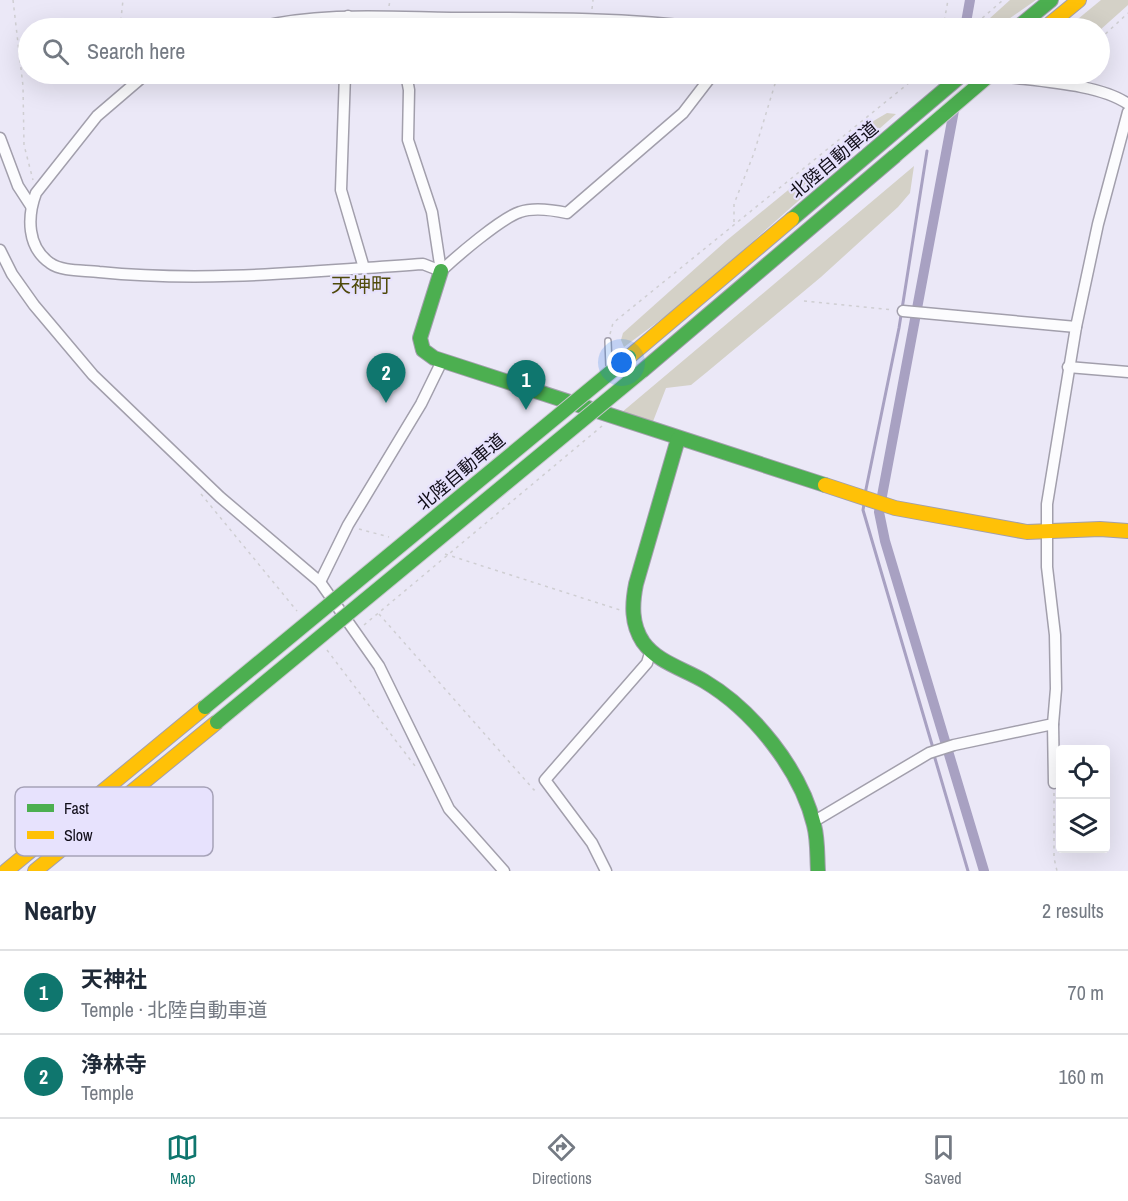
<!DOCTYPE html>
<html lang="en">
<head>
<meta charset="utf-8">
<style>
	:root { --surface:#fff; --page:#f2f2f3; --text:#1f2937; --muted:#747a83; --line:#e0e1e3; --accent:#0f766e }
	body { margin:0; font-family:"Archivo Narrow","Noto Sans JP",sans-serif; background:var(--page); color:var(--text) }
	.controls { position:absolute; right:18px; bottom:18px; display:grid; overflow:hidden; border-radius:6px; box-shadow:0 6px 24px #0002 }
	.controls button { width:54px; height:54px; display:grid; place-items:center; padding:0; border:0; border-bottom:2px solid var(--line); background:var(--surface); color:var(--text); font:30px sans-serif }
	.you { position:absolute; left:622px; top:363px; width:21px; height:21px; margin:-15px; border:4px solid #fff; border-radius:50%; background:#1a73e8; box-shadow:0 0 0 9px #1a73e833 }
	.badge { display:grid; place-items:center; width:39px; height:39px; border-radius:50%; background:var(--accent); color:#fff; font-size:20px; font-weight:700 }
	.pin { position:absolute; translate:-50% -50px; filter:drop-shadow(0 2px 3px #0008) }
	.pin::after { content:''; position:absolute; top:32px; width:21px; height:18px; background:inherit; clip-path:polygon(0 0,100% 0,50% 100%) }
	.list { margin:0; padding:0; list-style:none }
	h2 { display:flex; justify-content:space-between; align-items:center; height:78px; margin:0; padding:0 24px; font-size:26px }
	h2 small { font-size:20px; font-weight:400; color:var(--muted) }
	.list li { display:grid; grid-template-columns:39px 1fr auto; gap:18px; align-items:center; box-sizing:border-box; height:84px; padding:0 24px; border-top:2px solid var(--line) }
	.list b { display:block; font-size:22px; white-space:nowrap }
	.list p { margin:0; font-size:20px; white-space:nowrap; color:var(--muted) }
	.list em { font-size:20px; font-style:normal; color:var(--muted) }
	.icon { flex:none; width:33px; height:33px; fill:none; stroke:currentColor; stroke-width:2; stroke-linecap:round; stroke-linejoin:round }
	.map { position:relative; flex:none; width:1128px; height:871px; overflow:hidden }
	.search { position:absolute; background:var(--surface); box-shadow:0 6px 24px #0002; left:18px; right:18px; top:18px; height:66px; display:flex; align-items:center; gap:15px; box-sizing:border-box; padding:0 21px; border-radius:33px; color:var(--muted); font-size:22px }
	.sheet { height:246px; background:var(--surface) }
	nav { display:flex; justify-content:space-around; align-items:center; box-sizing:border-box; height:84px; border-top:2px solid var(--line); background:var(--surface); font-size:16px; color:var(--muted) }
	nav a { display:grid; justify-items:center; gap:3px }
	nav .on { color:var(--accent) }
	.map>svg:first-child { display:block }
	.green { fill:#d4d1c7 }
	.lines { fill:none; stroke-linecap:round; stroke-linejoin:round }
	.stream { stroke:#a8a1c2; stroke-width:3 }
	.canal { stroke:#a8a1c2; stroke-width:10 }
	.lane-casing { stroke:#a29fac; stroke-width:8 }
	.street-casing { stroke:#a29fac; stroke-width:13 }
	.fast-casing { stroke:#a29fac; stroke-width:16 }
	.slow-casing { stroke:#a29fac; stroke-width:16 }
	.path { stroke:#cfced2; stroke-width:1.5; stroke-dasharray:3 4.5; stroke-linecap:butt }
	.lane { stroke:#fcfcfe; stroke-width:5 }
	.street { stroke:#fcfcfe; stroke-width:10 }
	.fast { stroke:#4caf50; stroke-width:14 }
	.slow { stroke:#ffc107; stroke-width:14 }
	.fast-bridge-casing { stroke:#c8c7ce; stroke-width:16; stroke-linecap:butt }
	.fast-bridge { stroke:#4caf50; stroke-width:14 }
	.labels { text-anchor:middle; stroke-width:4.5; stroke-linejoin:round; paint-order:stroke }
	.street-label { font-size:18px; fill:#100d18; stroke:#e7e2fd }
	.neighbourhood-label { font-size:20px; fill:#4f4a0a; stroke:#e7e2fd }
	.key { fill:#e7e2fd; stroke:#a6a2b8; stroke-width:1.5 }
	.key-label { font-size:16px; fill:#100d18 }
</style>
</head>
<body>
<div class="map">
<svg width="1128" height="871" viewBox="0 0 1128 871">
	<rect width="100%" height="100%" fill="#ebe8f7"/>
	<!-- green -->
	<g class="green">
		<path d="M1010,0H1036L996,28H979Z"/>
		<path d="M1101,0H1128V5L1100,30L1067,28Z"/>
		<path d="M887,113L896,114L686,301L624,347L621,340L623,333L726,241L870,123Z"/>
		<path d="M914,166L910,193L898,207L821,277L707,372L691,385L666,388L652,424L621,413Z"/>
	</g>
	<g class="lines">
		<!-- stream -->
		<g class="stream">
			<path d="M865,494L899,328L927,151"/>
			<path d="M864,504L863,510L933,748"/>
			<path d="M934,755L968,871"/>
		</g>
		<!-- canal -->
		<g class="canal">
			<path d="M965,28L970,0"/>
			<path d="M955,105L879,512L885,541L984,871"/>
		</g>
		<defs>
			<path id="lane" d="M608,341L609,367"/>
			<g id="street">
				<path d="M255,28C320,12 385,17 451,18C537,18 622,17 707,28"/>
				<path d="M348,28V16"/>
				<path d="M146,74L97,116L36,193C27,217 27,247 50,263C62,272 85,270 99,272C208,283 315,271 423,264L441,271"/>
				<path d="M345,74L341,190L364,268"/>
				<path d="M406,74L409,90L408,140L432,212L441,271"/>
				<path d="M986,74C1026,81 1097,82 1128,104"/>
				<path d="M0,138L18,186L31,206"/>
				<path d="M0,250L12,274L34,305L93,375L220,497L320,582L379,666L449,809L504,871"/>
				<path d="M441,271C456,257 501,218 520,212C534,207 553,210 567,213L683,113L713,74"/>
				<path d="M903,311L1076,327"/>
				<path d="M1068,367L1128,372"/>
				<path d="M320,582L348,525L421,404L442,361"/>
				<path d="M1053,724L1054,783"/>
				<path d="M813,822L929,753L954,745L1053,724L1056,689L1055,635L1047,567V504L1076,327L1098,224L1128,112"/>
				<path d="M606,871L592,843L545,780L647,663L650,653"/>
			</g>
			<g id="fast">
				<path d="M1017,28L1051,0"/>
				<path d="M792,219L963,74"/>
				<path d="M441,271L420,338L423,350L434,358L825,485"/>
				<path d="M642,371L895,156"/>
				<path d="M678,439L636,584C632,604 631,624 643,642C657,662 684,669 704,681C753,710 801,770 814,825C818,840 817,856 818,871"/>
			</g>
			<g id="slow">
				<path d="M1045,28L1079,0"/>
				<path d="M629,357L792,219"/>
				<path d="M825,485L895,508L1027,532L1100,529L1128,531"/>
				<path d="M6,871L205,707"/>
				<path d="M35,871L217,722"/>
			</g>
		</defs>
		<!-- lane casing -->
		<use href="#lane" class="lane-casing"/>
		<!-- street casing -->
		<use href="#street" class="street-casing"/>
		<!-- fast casing -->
		<use href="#fast" class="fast-casing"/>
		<!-- slow casing -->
		<use href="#slow" class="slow-casing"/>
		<!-- path -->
		<g class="path">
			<path d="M13,0L23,86L24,145L33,180"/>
			<path d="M389,6L390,0"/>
			<path d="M592,9L593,0"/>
			<path d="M120,28L123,0"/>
			<path d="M943,28L948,0"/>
			<path d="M971,28L1003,0"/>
			<path d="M1100,39L1128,13"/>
			<path d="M114,74L118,84"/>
			<path d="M734,222V204L754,153L778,74"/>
			<path d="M804,301L893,310"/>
			<path d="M610,334L613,323L920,74"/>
			<path d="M201,494L297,611"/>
			<path d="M359,529L389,537"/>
			<path d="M445,554L620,610"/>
			<path d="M379,614L534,790L537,787"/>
			<path d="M364,625L602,426"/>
			<path d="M327,650L415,766"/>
			<path d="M1054,793V858L1057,871"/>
		</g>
		<!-- lane -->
		<use href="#lane" class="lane"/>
		<!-- street -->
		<use href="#street" class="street"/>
		<!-- fast -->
		<use href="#fast" class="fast"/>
		<!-- slow -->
		<use href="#slow" class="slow"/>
		<defs>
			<g id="fast-bridge">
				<path d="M895,156L991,74"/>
				<path d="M205,707L629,357"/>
				<path d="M217,722L642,371"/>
			</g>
		</defs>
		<!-- fast-bridge casing -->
		<use href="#fast-bridge" class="fast-bridge-casing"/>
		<!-- fast-bridge -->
		<use href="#fast-bridge" class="fast-bridge"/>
	</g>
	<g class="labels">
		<!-- street labels -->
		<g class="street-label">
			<text transform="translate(834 160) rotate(-40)" y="6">北陸自動車道</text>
			<text transform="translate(461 472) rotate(-40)" y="6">北陸自動車道</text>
		</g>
		<!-- neighbourhood labels -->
		<g class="neighbourhood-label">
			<text x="361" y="292">天神町</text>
		</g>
	</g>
	<!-- legend -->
	<rect x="15" y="787" width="198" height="69" rx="9" class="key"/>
	<rect x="27" y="804" width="27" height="8" fill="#4caf50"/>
	<rect x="27" y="831" width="27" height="8" fill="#ffc107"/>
	<g class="key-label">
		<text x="64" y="814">Fast</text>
		<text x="64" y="841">Slow</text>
	</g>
</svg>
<div class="controls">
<button><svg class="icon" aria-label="locate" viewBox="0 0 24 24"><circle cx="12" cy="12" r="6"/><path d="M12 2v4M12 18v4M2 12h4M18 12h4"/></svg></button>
<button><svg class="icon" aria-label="layers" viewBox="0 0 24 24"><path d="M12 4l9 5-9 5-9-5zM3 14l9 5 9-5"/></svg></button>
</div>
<div class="you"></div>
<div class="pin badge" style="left:526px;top:410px">1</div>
<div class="pin badge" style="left:386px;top:403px">2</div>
<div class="search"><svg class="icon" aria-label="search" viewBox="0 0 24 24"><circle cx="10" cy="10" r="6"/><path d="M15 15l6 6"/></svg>Search here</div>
</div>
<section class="sheet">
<h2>Nearby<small>2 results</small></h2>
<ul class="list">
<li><span class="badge">1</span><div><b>天神社</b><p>Temple · 北陸自動車道</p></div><em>70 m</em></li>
<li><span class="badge">2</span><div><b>浄林寺</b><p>Temple</p></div><em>160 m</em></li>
</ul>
</section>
<nav>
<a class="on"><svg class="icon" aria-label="map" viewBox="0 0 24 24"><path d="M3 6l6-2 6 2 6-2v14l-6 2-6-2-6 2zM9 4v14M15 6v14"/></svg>Map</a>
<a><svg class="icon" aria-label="directions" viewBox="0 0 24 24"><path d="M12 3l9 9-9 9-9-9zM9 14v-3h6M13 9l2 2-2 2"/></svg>Directions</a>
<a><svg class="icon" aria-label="saved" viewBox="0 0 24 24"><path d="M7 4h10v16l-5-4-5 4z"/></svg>Saved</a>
</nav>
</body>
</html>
